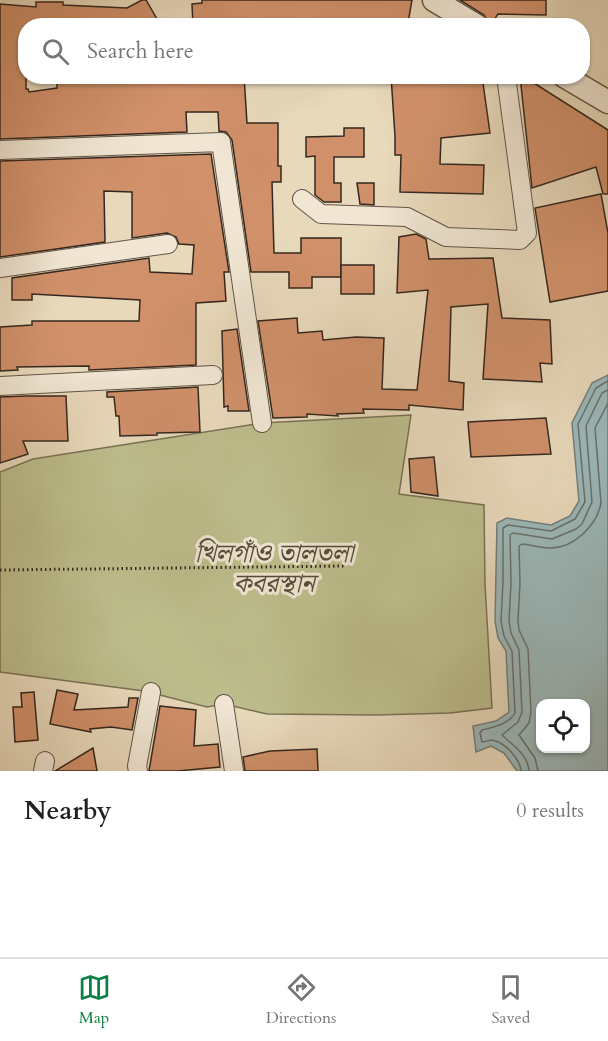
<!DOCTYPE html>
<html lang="en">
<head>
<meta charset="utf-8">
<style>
	:root { --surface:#fff; --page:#f2f2f2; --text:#202124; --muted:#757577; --line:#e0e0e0; --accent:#0b8043 }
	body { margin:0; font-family:Cardo,"Noto Serif Bengali",serif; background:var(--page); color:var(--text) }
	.controls { position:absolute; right:18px; bottom:18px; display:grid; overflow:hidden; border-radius:12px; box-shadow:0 2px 4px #0004 }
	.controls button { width:54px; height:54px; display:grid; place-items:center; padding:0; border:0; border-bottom:2px solid var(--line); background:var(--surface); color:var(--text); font:30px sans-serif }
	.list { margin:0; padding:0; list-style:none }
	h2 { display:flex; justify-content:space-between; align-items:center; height:78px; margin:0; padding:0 24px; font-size:26px }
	h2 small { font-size:20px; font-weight:400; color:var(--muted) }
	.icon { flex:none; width:33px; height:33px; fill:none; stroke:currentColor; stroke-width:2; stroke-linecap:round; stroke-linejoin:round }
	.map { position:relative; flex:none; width:608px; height:771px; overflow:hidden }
	.search { position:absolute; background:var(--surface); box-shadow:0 2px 4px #0004; left:18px; right:18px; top:18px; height:66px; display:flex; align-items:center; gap:15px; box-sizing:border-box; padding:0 21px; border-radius:24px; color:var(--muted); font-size:22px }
	.sheet { height:186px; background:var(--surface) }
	nav { display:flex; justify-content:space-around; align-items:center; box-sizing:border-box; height:84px; border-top:2px solid var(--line); background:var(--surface); font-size:16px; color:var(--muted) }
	nav a { display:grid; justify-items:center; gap:3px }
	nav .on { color:var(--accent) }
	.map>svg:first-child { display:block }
	.green { fill:#bdbd8c; stroke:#797256; stroke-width:1.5 }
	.water { fill:#9bb8ba; stroke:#727e7c; stroke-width:1.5; fill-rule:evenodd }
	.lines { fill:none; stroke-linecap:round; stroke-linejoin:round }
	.shore { stroke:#68706c; stroke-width:1.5 }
	.building { fill:#d0906a; stroke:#35271f; stroke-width:1.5 }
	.minor-casing { stroke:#625446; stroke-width:20 }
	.tertiary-casing { stroke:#625446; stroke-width:25 }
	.path { stroke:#35271f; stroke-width:3; stroke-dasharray:1.5 3; stroke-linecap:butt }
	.minor { stroke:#f0e6d3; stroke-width:18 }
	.tertiary { stroke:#f0e6d3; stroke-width:22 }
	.labels { text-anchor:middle; stroke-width:6; stroke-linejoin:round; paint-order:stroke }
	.park-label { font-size:26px; font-style:italic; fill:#574c3a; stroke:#f0e6d3 }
</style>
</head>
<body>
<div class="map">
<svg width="608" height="771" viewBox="0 0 608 771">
	<rect width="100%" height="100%" fill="#e8d9bb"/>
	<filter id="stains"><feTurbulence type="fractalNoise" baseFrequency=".00333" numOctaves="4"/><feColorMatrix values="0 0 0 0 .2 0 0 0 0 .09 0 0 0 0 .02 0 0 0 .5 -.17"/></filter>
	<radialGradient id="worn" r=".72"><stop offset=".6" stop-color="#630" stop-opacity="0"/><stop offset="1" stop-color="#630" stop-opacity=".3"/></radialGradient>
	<!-- green -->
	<path class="green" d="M411,415L399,494L484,505L485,584L492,708L450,713L377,715L267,714L224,704L207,707L144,691L0,672V472L33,459L262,423Z"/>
	<!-- water -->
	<path class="water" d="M608,375V771H517L504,753L491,746L476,752L473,726L496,721L509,712L506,651L498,638L495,621L497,523L507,518L551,525L570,516L579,501L572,423L592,383ZM540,704H586V748H540Z"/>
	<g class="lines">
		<!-- shore -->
		<g class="shore">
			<path d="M521,771C520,759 505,742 492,740C489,740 486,742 482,742L480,733L482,730C494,727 509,724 515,713L512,651L504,636L501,621L503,583V528L508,525L551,531L575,519L585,502L578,424L596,388L608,381"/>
			<path d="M529,771C528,754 512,745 502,735L518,722L522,712L519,650L511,633L509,621L511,583L510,535L513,533L552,539L576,529L582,524L592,502L586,426L602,393L608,390"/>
			<path d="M538,771L535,758L519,735L529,723L531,712L528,649L519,630L518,620L520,583L519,546L522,544C531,545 541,548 551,548C574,548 597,525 601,503L595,428L608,403"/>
		</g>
	</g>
	<!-- building -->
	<g class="building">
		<path d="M142,0H146L161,26H26V89H28L29,92L57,88V81H94V76H244L247,123H278V166H281V182H272L274,253H301V238H341V277H312V288H289V272H251L232,140L226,132L219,131L218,112H186L187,132L0,139V4L36,7V2H63V5L127,8Z"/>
		<path d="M202,0H412L408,23L373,22V24L339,21V26H193L192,4L202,3Z"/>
		<path d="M460,0H546V15L498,14L490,26L484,15Z"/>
		<path d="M391,76H482L490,133L441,138L440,164L484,165L483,194L400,192L401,155H395V136Z"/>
		<path d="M520,76H523L608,130V194H603L596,167L532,188Z"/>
		<path d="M344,128H364V157H334V183H341V202H324L315,195V156L306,157V137L344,136Z"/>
		<path d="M211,154L229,272H224L226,301L196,303V365L89,370V366L17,367L18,370L0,371V327L32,325V321H139L140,300L32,294V300H12V278L149,258L150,272L192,274L194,245L179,244L176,237L167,233L132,238V192L104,191L105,242L0,257V161Z"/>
		<path d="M357,183H374V205L360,204Z"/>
		<path d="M601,194L608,233V291L550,302L535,208Z"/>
		<path d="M416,234L426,239L429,259L493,258L502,318L550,320L552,364L540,363L542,382L483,379L488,304L451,307L449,381L464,383L463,410L409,405V410L363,409L364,413L337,414L338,416L307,414V417L273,418L258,321L297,318L298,333L322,331L323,340L356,337L384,338L382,389L417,390L428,290L397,293L399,237Z"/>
		<rect x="341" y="265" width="33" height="29"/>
		<path d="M237,329L249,411H228V406L224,407L222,331Z"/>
		<path d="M198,387L200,432L157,433V435L120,436L119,416H116L114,397H107V392Z"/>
		<path d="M27,396H66L68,441H23L28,454L0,463V397Z"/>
		<path d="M546,418L551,454L471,457L468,422Z"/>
		<path d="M434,457L438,496L411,492L409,459Z"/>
		<path d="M57,690L78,694L74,710L128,707L129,698H138L132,730L111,727L90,729L91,732L50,724Z"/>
		<path d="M34,692L38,740L15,742L13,707H22L21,693Z"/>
		<path d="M160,706L196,710L194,746L218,744L220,767L178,771H149Z"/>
		<path d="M93,748L97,771H55Z"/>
		<path d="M317,749L318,771H245L243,757L270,751Z"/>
	</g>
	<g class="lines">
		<defs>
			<g id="minor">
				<path d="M0,150L221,142L262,423"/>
				<path d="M302,199L321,214L407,217L446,237L520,240L527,233L506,76"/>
				<path d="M0,268L168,244"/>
				<path d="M0,386L213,375"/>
				<path d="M224,704L234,771"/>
				<path d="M43,771L45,761"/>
				<path d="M138,771L137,766L151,692"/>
			</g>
			<g id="tertiary">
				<path d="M434,0L477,26"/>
				<path d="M564,76L608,102"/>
			</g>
		</defs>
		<!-- minor casing -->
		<use href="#minor" class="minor-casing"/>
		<!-- tertiary casing -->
		<use href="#tertiary" class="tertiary-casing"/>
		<!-- path -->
		<path class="path" d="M0,570L345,566"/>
		<!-- minor -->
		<use href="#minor" class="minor"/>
		<!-- tertiary -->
		<use href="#tertiary" class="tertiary"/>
	</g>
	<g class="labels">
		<!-- park labels -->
		<g class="park-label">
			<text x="274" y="562">খিলগাঁও তালতলা<tspan x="274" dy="30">কবরস্থান</tspan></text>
		</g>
	</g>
	<rect width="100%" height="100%" filter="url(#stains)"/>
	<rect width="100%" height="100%" fill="url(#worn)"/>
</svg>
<div class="controls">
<button><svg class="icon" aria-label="locate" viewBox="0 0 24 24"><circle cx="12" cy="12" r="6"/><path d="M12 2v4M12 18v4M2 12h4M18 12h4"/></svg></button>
</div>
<div class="search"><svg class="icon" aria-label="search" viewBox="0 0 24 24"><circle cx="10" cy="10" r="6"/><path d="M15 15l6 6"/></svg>Search here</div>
</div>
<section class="sheet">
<h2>Nearby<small>0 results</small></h2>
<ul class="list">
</ul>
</section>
<nav>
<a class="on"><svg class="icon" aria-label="map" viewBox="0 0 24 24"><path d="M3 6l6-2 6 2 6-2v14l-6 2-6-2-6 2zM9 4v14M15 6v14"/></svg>Map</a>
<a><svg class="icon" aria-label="directions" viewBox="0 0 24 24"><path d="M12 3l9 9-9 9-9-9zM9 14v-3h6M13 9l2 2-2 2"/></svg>Directions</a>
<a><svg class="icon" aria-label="saved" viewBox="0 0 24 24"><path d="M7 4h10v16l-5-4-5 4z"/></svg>Saved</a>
</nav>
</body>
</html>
